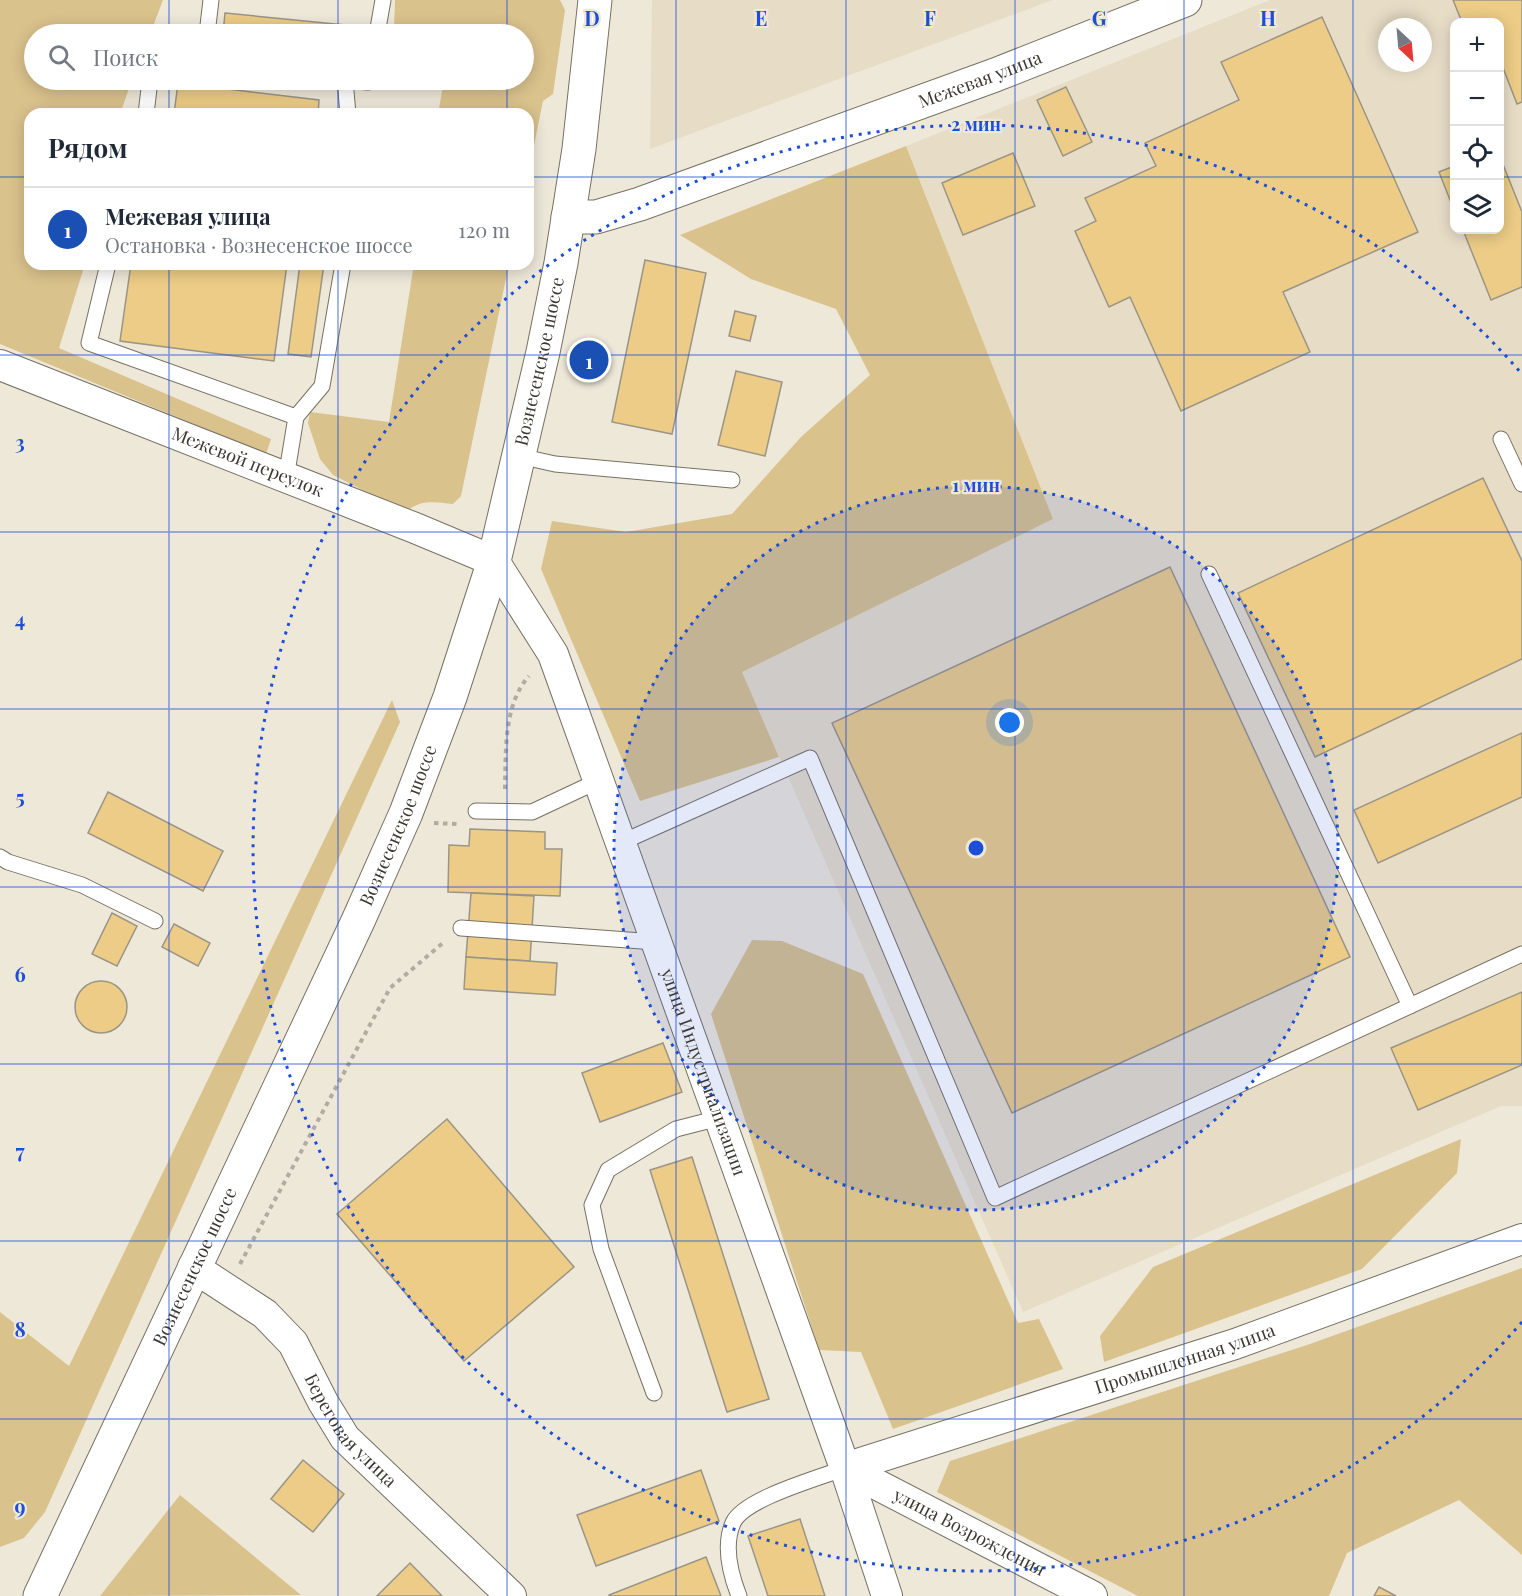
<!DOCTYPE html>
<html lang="ru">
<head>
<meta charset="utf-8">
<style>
	:root { --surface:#fff; --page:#f2f2f3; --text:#1f2937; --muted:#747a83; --line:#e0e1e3; --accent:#2e617e }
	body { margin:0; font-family:"Playfair Display",serif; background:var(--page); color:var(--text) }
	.controls { position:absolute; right:18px; top:18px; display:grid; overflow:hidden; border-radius:12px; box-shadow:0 3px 15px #0003 }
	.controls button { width:54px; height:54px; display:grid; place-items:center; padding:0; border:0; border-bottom:2px solid var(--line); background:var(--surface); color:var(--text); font:30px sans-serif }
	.compass { position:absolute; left:1378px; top:18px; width:54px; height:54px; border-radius:50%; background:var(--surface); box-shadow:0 3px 15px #0003; rotate:154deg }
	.you { position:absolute; left:1010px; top:723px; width:21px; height:21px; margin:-15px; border:4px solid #fff; border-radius:50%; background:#1a73e8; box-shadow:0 0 0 9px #1a73e833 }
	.badge { display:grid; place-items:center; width:39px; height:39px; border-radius:50%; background:var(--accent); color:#fff; font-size:20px; font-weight:700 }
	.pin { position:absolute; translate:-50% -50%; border:3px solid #fff; box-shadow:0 2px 6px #0006 }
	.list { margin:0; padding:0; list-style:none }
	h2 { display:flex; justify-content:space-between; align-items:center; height:78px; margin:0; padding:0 24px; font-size:26px }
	h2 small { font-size:20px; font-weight:400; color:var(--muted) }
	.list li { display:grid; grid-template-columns:39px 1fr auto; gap:18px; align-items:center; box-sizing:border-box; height:84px; padding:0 24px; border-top:2px solid var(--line) }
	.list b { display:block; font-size:22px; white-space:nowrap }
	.list p { margin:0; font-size:20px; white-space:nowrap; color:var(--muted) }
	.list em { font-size:20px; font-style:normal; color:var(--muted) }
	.icon { flex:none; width:33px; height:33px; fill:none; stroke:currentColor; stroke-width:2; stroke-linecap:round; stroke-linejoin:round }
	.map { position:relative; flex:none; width:1522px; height:1596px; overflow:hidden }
	.search { position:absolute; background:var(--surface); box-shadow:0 3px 15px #0003; left:24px; top:24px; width:510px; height:66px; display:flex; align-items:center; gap:15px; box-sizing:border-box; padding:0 21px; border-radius:33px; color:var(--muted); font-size:22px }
	.panel { position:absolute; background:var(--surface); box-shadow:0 3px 15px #0003; left:24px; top:108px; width:510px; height:162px; border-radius:18px }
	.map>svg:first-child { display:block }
	.built { fill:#e7ddc7; fill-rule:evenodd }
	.green { fill:#dac28c }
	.building { fill:#eccc86; stroke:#9b9587; stroke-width:1.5 }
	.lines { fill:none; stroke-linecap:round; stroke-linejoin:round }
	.service-casing { stroke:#777164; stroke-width:17 }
	.minor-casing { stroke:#777164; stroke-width:32 }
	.tertiary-casing { stroke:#777164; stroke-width:35 }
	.path { stroke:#b1aca0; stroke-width:4; stroke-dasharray:4.5 4.5; stroke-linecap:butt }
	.service { stroke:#fff; stroke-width:15 }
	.minor { stroke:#fff; stroke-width:30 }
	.tertiary { stroke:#fff; stroke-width:33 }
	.grid { fill:none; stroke:#1d4ed8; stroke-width:1.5; stroke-opacity:0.55 }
	.ring { fill:none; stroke:#1d4ed8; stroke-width:3; stroke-dasharray:3 6 }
	.labels { text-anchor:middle; stroke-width:4.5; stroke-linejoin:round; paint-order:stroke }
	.street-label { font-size:18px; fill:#3c3933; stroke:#eee8d9 }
	.grid-label { font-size:20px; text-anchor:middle; font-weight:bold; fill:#1d4ed8; stroke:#eee8d9; stroke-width:4.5; stroke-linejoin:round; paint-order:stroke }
	.centre { fill:#1d4ed8; stroke:#eee8d9; stroke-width:3 }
	.ring-label { font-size:18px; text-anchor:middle; font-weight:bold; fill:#1d4ed8; stroke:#eee8d9; stroke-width:4.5; stroke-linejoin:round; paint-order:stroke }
</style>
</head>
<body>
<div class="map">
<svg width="1522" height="1596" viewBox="0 0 1522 1596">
	<rect width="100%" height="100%" fill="#eee8d9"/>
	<!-- built -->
	<g class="built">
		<path d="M652,0H1053L650,149Z"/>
		<path d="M1270,0H1522V1106H1501L1023,1312L742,672L1053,519L906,146ZM1454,22H1500V230H1454ZM1387,27H1423V63H1387Z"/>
	</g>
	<!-- green -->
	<g class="green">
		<path d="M0,0H163L150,34H34V80H132L120,114H30V264H85L59,348L271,439L266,454L0,344Z"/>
		<path d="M395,0H560L565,10L553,94L543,101L528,175V114H438L444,80H524V34H424L394,31Z"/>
		<path d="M906,146L1053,519L742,672L779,757L640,801L541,569L552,521L626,532L732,514L801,437L870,375L836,309L751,279L680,235Z"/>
		<path d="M414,264H509L461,496L453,504C435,502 420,499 406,512L333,475L320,459L308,423L310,412L389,422Z"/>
		<path d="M392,700L400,722L45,1512L24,1538L0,1547V1312L69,1366Z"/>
		<path d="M752,940L782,941L863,974L1018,1323L1039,1319L1063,1369L893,1429L861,1352L819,1350L711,1014Z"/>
		<path d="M1461,1139L1457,1173L1362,1269L1104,1362L1100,1336L1153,1267Z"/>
		<path d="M1522,1268V1555L1459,1500L1347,1553L1329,1596H1138L937,1492L950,1461L1307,1345Z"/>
		<path d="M180,1495L301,1595L100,1596Z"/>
	</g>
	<!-- building -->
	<g class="building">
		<path d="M1453,0H1522V102L1517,104L1500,60V22H1462Z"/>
		<path d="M225,13L355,26L354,34H223Z"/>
		<path d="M1322,17L1418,232L1283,292L1310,352L1181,411L1130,297L1109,307L1075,231L1096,221L1085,198L1156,166L1145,143L1239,100L1221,62Z"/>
		<path d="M178,83L319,100L318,114H174Z"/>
		<path d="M1066,87L1092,142L1063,156L1037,100Z"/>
		<path d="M1013,153L1035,206L963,235L942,183Z"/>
		<path d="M1500,157L1522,212V287L1491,300L1463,230H1500Z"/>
		<path d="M1454,166V210L1439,172Z"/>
		<path d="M645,260L706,273L672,434L612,422Z"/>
		<path d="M131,264H287L274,361L120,341Z"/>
		<path d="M300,264H324L311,357L288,354Z"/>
		<path d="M735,311L756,316L750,341L729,336Z"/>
		<path d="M736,371L782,382L765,456L718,445Z"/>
		<path d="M1483,478L1522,561V659L1315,757L1238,593Z"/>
		<path d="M1170,567L1350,957L1012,1113L832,723Z"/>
		<path d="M1522,733V797L1378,863L1354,810Z"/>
		<path d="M108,792L223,851L203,891L88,833Z"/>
		<path d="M470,829L545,832V849H562L560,896L448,892L449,845L469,846Z"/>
		<path d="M471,893L534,896L530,961L466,957Z"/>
		<path d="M112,913L137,926L117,966L92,954Z"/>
		<path d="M174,924L210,943L198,966L162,947Z"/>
		<path d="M466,957L557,963L555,995L464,989Z"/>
		<circle cx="101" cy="1007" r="26"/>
		<path d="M1522,992V1065L1418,1110L1391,1048Z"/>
		<path d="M663,1043L682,1092L600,1122L582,1073Z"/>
		<path d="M447,1119L574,1267L464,1361L337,1214Z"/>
		<path d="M692,1157L769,1399L727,1412L650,1170Z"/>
		<path d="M303,1460L344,1494L313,1532L271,1499Z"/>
		<path d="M701,1470L719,1521L596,1566L577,1515Z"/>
		<path d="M800,1519L825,1596H768L748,1536Z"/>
		<path d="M706,1557L721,1596H609V1595Z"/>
		<path d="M410,1563L442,1596H377Z"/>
		<path d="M1379,1587L1396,1596H1374Z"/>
	</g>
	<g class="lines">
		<defs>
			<g id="service">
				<path d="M207,34L211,0"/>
				<path d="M377,34L383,0"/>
				<path d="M343,80L368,82L369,80"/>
				<path d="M345,80L348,114"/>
				<path d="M146,114L150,80"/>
				<path d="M108,264L89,343L296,417"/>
				<path d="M1501,439L1522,484"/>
				<path d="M519,456L555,464L732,480"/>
				<path d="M286,478L296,417L322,386L343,264"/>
				<path d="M1209,574L1410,1006"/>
				<path d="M476,811L532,812L598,781"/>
				<path d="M620,843L810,758L995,1198L1522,954"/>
				<path d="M0,857L8,862L82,885L155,921"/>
				<path d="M461,928L656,942"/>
				<path d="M654,1393L601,1249L592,1205L608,1170L676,1129L719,1118"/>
				<path d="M739,1596C730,1573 723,1546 733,1523C743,1499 819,1478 845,1468"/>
			</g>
			<g id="minor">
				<path id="s1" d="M0,365L415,528L494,561L553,654L845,1468L887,1596"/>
				<path id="s2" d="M193,1267L265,1314L293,1343L323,1402L345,1438L511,1596"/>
				<path id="s3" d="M845,1468L1235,1344L1522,1239"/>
				<path id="s4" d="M845,1468L1092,1596"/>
			</g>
			<g id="tertiary">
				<path id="s5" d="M568,217H596L640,204L995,75L1185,0"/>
				<path id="s6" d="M40,1596L358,921L406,813L450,697L494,561L543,352L561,263L579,149L595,0"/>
			</g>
		</defs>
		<!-- service casing -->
		<use href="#service" class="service-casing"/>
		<!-- minor casing -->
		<use href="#minor" class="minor-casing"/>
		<!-- tertiary casing -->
		<use href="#tertiary" class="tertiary-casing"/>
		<!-- path -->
		<g class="path">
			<path d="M505,789C506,753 503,705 529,676"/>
			<path d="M434,823L457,824"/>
			<path d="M240,1264L390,988L444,942"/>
		</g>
		<!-- service -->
		<use href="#service" class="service"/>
		<!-- minor -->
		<use href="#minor" class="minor"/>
		<!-- tertiary -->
		<use href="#tertiary" class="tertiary"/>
	</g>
	<!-- grid -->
	<path class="grid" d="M169,0V34M338,0V34M507,0V34M676,0V1596M846,0V1596M1015,0V1596M1184,0V1596M1353,0V1596M169,80V114M338,80V114M507,80V114M0,177H30M528,177H1454M1500,177H1522M169,264V1596M338,264V1596M507,264V1596M0,355H1522M0,532H1522M0,709H1522M0,887H1522M0,1064H1522M0,1241H1522M0,1419H1522"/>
	<!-- distance rings -->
	<circle cx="976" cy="848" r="362" fill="#1d4ed8" fill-opacity=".12"/>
	<g class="ring">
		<circle cx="976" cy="848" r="362"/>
		<path d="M1522 1322A723 723 0 1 1 1522 374"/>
	</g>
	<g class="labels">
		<!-- street labels -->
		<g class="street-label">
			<text dy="6" stroke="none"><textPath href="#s5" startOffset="436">Межевая улица</textPath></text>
			<text dy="6" stroke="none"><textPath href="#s6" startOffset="1336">Вознесенское шоссе</textPath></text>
			<text dy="6" stroke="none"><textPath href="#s1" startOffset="266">Межевой переулок</textPath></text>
			<text dy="6" stroke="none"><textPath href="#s6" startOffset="850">Вознесенское шоссе</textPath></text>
			<text dy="6" stroke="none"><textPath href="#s1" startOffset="1086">улица Индустриализации</textPath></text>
			<text dy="6" stroke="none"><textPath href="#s6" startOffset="364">Вознесенское шоссе</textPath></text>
			<text dy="6" stroke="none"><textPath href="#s3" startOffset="357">Промышленная улица</textPath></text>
			<text dy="6" stroke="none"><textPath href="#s2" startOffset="232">Береговая улица</textPath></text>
			<text dy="6" stroke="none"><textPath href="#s4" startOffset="140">улица Возрождения</textPath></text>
		</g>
	</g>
	<g class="grid-label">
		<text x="592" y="26">D</text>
		<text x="761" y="26">E</text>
		<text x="930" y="26">F</text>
		<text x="1099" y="26">G</text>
		<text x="1268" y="26">H</text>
		<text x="20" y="450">3</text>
		<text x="20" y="627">4</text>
		<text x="20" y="805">5</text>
		<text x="20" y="982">6</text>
		<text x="20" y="1159">7</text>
		<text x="20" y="1337">8</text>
		<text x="20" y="1514">9</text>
	</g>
	<circle cx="976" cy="848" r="9" class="centre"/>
	<g class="ring-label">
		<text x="976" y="131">2 мин</text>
		<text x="976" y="492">1 мин</text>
	</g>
</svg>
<div class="controls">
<button>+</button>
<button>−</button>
<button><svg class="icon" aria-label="locate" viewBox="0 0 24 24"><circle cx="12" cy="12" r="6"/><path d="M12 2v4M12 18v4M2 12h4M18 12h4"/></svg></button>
<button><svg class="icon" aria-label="layers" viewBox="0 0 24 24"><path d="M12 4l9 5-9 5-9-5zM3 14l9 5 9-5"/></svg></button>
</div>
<svg class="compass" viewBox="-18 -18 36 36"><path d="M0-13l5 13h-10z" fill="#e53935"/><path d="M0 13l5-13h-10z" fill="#747a83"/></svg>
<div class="you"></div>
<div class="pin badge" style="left:589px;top:360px;background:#1a4fb4">1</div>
<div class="search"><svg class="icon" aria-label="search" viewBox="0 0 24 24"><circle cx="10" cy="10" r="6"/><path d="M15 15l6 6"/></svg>Поиск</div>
<section class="panel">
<h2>Рядом<small></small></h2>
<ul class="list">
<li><span class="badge" style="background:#1a4fb4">1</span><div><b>Межевая улица</b><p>Остановка · Вознесенское шоссе</p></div><em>120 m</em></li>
</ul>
</section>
</div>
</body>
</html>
